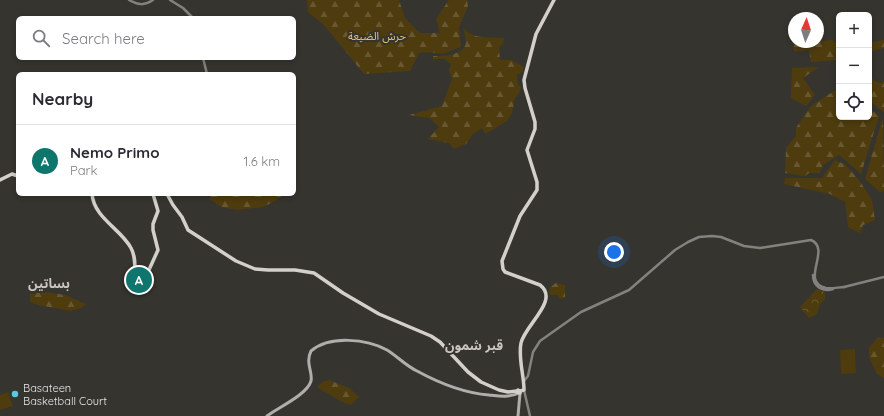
<!DOCTYPE html>
<html lang="en">
<head>
<meta charset="utf-8">
<style>
	:root { --surface:#fff; --page:#f7f7f7; --text:#2b2b33; --muted:#7c7c81; --line:#e1e1e2; --accent:#0f766e }
	body { margin:0; font-family:Quicksand,"Noto Sans Arabic",sans-serif; background:var(--page); color:var(--text) }
	.controls { position:absolute; right:12px; top:12px; display:grid; overflow:hidden; border-radius:6px; box-shadow:0 2px 6px #0003 }
	.controls button { width:36px; height:36px; display:grid; place-items:center; padding:0; border:0; border-bottom:1px solid var(--line); background:var(--surface); color:var(--text); font:20px sans-serif }
	.compass { position:absolute; left:788px; top:12px; width:36px; height:36px; border-radius:50%; background:var(--surface); box-shadow:0 2px 6px #0003; rotate:3deg }
	.you { position:absolute; left:614px; top:252px; width:14px; height:14px; margin:-10px; border:3px solid #fff; border-radius:50%; background:#1a73e8; box-shadow:0 0 0 6px #1a73e833 }
	.badge { display:grid; place-items:center; width:26px; height:26px; border-radius:50%; background:var(--accent); color:#fff; font-size:13px; font-weight:700 }
	.pin { position:absolute; translate:-50% -50%; border:2px solid #fff; box-shadow:0 1px 4px #0006 }
	.list { margin:0; padding:0; list-style:none }
	h2 { display:flex; justify-content:space-between; align-items:center; height:52px; margin:0; padding:0 16px; font-size:17px }
	h2 small { font-size:13px; font-weight:400; color:var(--muted) }
	.list li { display:grid; grid-template-columns:26px 1fr auto; gap:12px; align-items:center; box-sizing:border-box; height:72px; padding:0 16px; border-top:1px solid var(--line) }
	.list b { display:block; font-size:15px; white-space:nowrap }
	.list p { margin:0; font-size:13px; white-space:nowrap; color:var(--muted) }
	.list em { font-size:13px; font-style:normal; color:var(--muted) }
	.icon { flex:none; width:22px; height:22px; fill:none; stroke:currentColor; stroke-width:2; stroke-linecap:round; stroke-linejoin:round }
	.map { position:relative; flex:none; width:884px; height:416px; overflow:hidden }
	.search { position:absolute; background:var(--surface); box-shadow:0 2px 6px #0003; left:16px; top:16px; width:280px; height:44px; display:flex; align-items:center; gap:10px; box-sizing:border-box; padding:0 14px; border-radius:6px; color:var(--muted); font-size:15px }
	.panel { position:absolute; background:var(--surface); box-shadow:0 2px 6px #0003; left:16px; top:72px; width:280px; height:124px; border-radius:6px }
	.map>svg:first-child { display:block }
	.forest { fill:url(#forest-firs) }
	.park { fill:url(#park-crowns) }
	.pitch { fill:#4e3c0e }
	.lines { fill:none; stroke-linecap:round; stroke-linejoin:round }
	.tertiary { stroke:#838280; stroke-width:2.5 }
	.secondary { stroke:#b0aeaa; stroke-width:3 }
	.primary { stroke:#d3d0cb; stroke-width:3.5 }
	.poi-dot { fill:#58c8e4; stroke:#36342f; stroke-width:1.5 }
	.labels { text-anchor:middle; stroke-width:4; stroke-linejoin:round; paint-order:stroke }
	.park-label { font-size:11px; fill:#e6c270; stroke:#36342f }
	.poi-label { font-size:11px; fill:#e8e7e4; stroke:#36342f; text-anchor:start }
	.quarter-label { font-size:13px; font-weight:bold; fill:#cac7c1; stroke:#36342f }
</style>
</head>
<body>
<div class="map">
<svg width="884" height="416" viewBox="0 0 884 416">
	<defs>
		<pattern id="forest-firs" width="22" height="20" patternUnits="userSpaceOnUse"><rect width="22" height="20" fill="#4e3c0e"/><path d="M5 1l3.5 6h-7zM16 11l3.5 6h-7z" fill="#685831"/></pattern>
		<pattern id="park-crowns" width="20" height="18" patternUnits="userSpaceOnUse"><rect width="20" height="18" fill="#4e3c0e"/><path d="M2 6a3 3 0 1 1 6 0M12 15a3 3 0 1 1 6 0" fill="none" stroke="#685831"/></pattern>
	</defs>
	<rect width="100%" height="100%" fill="#36342f"/>
	<!-- forest -->
	<g class="forest">
		<path d="M307,0H399L405,18L420,33H440L436,19L449,0H467L468,6L459,27L461,47L442,54L430,52L419,53L410,71L364,74L324,25L308,12Z"/>
		<path d="M463,27C472,40 490,37 504,38L503,43L499,48L500,60H511L524,67L523,71L517,75L518,85L521,87L519,93L515,98L512,113L507,121L485,134L482,128L472,135L466,144L454,149L449,143L428,139L439,127L430,118L409,115L442,106L452,79L449,70L451,64L444,59H433V56C443,56 463,56 466,43C466,38 464,31 463,27Z"/>
		<path d="M832,40L839,46V60L811,62L809,50L794,52L793,44Z"/>
		<path d="M884,40V48L869,52V43Z"/>
		<path d="M819,67L803,78L815,95L806,106L791,98L792,68Z"/>
		<path d="M869,77L879,83L884,82V112L869,101Z"/>
		<path d="M834,91L839,92V117H869V108L879,116L861,174L839,155L823,165L820,173H809L805,176L785,173L786,148L796,136V128L811,106Z"/>
		<path d="M883,117L884,191L880,192L865,179Z"/>
		<path d="M835,160L846,165L859,180L872,200L875,220L863,225L860,233L848,227L845,202L830,194L784,184L785,178H822Z"/>
		<path d="M212,194H284L275,201L263,207L237,210L222,207L209,199Z"/>
		<path d="M556,283L565,285V298L560,299L558,295H551L549,293L550,287Z"/>
		<path d="M46,292L65,295L86,304L81,308L71,311L38,305L30,302V294Z"/>
		<path d="M878,337L884,338V378L877,374L869,357V348Z"/>
		<path d="M329,380L349,388L359,397L351,405L342,402L317,387L322,382Z"/>
	</g>
	<!-- park -->
	<path class="park" d="M817,289L825,292V299L820,304L817,314L809,318L800,307Z"/>
	<!-- pitch -->
	<g class="pitch">
		<path d="M855,349L856,373L841,374L840,350Z"/>
		<path d="M8,392L13,406L0,410V395Z"/>
	</g>
	<g class="lines">
		<!-- tertiary -->
		<g class="tertiary">
			<path d="M129,0C138,5 144,6 153,0"/>
			<path d="M170,0L183,8L193,18"/>
			<path d="M203,58L207,74"/>
			<path d="M813,275C813,287 823,292 833,289"/>
			<path d="M844,287L884,277"/>
			<path d="M524,381L528,376L533,352L540,341L581,312L629,290L675,250L688,242L699,237L712,236L721,237L744,246L760,248L811,240C832,249 799,282 826,288C832,289 839,287 845,287"/>
			<path d="M524,390L530,416"/>
		</g>
		<!-- secondary -->
		<g class="secondary">
			<path d="M267,416C277,408 307,395 311,381C313,372 305,363 311,351C330,335 367,339 387,350C397,356 406,366 417,371C439,383 463,393 489,395C498,396 509,398 519,393"/>
			<path d="M518,416L520,393"/>
		</g>
		<!-- primary -->
		<g class="primary">
			<path d="M0,180L12,174L18,176"/>
			<path d="M92,194C94,218 121,229 131,248C137,259 134,271 135,282L137,285L141,286L144,284L148,272L158,250L153,230V224L158,211L153,194"/>
			<path d="M167,194L173,205L182,217L188,230L236,261L255,269L268,270H295L314,273L343,293L379,314L431,336L440,342L468,372L481,382L499,390L508,392L517,391"/>
			<path d="M518,390L520,391V393L517,392Z"/>
			<path d="M520,391L524,390C524,375 518,358 521,343C525,325 560,300 540,285L505,272L503,269L502,261L520,216L537,190V182L527,150L535,129V122L525,88L524,80L536,34L554,0"/>
		</g>
	</g>
	<!-- markers -->
	<circle class="poi-dot" cx="15" cy="394" r="4"/>
	<g class="labels">
		<!-- park labels -->
		<g class="park-label">
			<text x="377" y="40">حرش الضيعة</text>
		</g>
		<!-- poi labels -->
		<g class="poi-label">
			<text x="23" y="392">Basateen<tspan x="23" dy="13">Basketball Court</tspan></text>
		</g>
		<!-- quarter labels -->
		<g class="quarter-label">
			<text x="49" y="288">بساتين</text>
			<text x="474" y="350">قبر شمون</text>
		</g>
	</g>
</svg>
<div class="controls">
<button>+</button>
<button>−</button>
<button><svg class="icon" aria-label="locate" viewBox="0 0 24 24"><circle cx="12" cy="12" r="6"/><path d="M12 2v4M12 18v4M2 12h4M18 12h4"/></svg></button>
</div>
<svg class="compass" viewBox="-18 -18 36 36"><path d="M0-13l5 13h-10z" fill="#e53935"/><path d="M0 13l5-13h-10z" fill="#7c7c81"/></svg>
<div class="you"></div>
<div class="pin badge" style="left:139px;top:280px">A</div>
<div class="search"><svg class="icon" aria-label="search" viewBox="0 0 24 24"><circle cx="10" cy="10" r="6"/><path d="M15 15l6 6"/></svg>Search here</div>
<section class="panel">
<h2>Nearby<small></small></h2>
<ul class="list">
<li><span class="badge">A</span><div><b>Nemo Primo</b><p>Park</p></div><em>1.6 km</em></li>
</ul>
</section>
</div>
</body>
</html>
